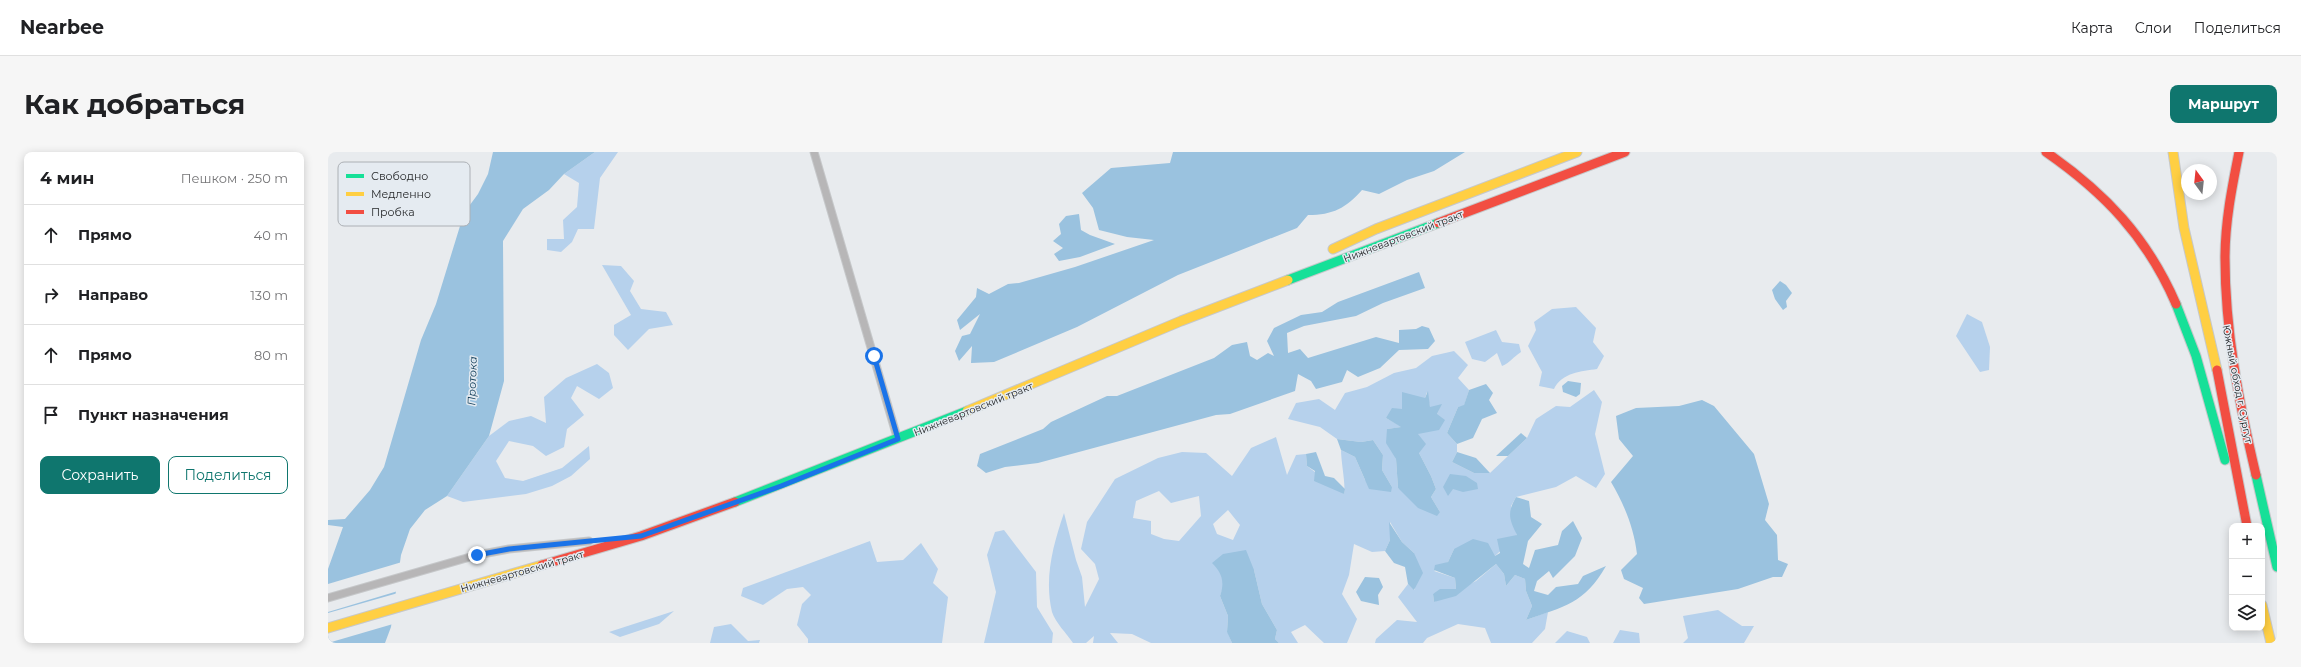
<!DOCTYPE html>
<html lang="ru">
<head>
<meta charset="utf-8">
<style>
	:root { --surface:#fff; --page:#f6f6f6; --text:#202124; --muted:#757577; --line:#e0e0e0; --accent:#0f766e }
	body { margin:0; font-family:Montserrat,sans-serif; background:var(--page); color:var(--text) }
	.controls { position:absolute; right:12px; bottom:12px; display:grid; overflow:hidden; border-radius:8px; box-shadow:0 2px 10px #0003 }
	.controls button { width:36px; height:36px; display:grid; place-items:center; padding:0; border:0; border-bottom:1px solid var(--line); background:var(--surface); color:var(--text); font:20px sans-serif }
	.compass { position:absolute; left:1853px; top:12px; width:36px; height:36px; border-radius:50%; background:var(--surface); box-shadow:0 2px 10px #0003; rotate:345deg }
	.stop { position:absolute; width:12px; height:12px; margin:-9px; border:3px solid #1a73e8; border-radius:50%; background:#fff }
	.stop.end { background:#1a73e8; border-color:#fff; box-shadow:0 1px 4px #0008 }
	.list { margin:0; padding:0; list-style:none }
	h2 { display:flex; justify-content:space-between; align-items:center; height:52px; margin:0; padding:0 16px; font-size:17px }
	h2 small { font-size:13px; font-weight:400; color:var(--muted) }
	.list li { display:grid; grid-template-columns:26px 1fr auto; gap:12px; align-items:center; box-sizing:border-box; height:60px; padding:0 16px; border-top:1px solid var(--line) }
	.list b { display:block; font-size:15px; white-space:nowrap }
	.list em { font-size:13px; font-style:normal; color:var(--muted) }
	.actions { display:flex; gap:8px; padding:12px 16px }
	.actions a { flex:1; padding:9px 0; border:1px solid var(--accent); border-radius:8px; text-align:center; font-size:14px; color:var(--accent) }
	.actions .main { background:var(--accent); color:#fff }
	.icon { flex:none; width:22px; height:22px; fill:none; stroke:currentColor; stroke-width:2; stroke-linecap:round; stroke-linejoin:round }
	.map { position:relative; flex:none; width:1949px; height:491px; overflow:hidden; border-radius:8px }
	header { display:flex; align-items:center; gap:24px; box-sizing:border-box; height:56px; padding:0 20px; background:var(--surface); border-bottom:1px solid var(--line) }
	header strong { font-size:19px }
	nav { display:flex; gap:22px; margin-inline-start:auto; font-size:14px }
	.intro { display:flex; align-items:center; justify-content:space-between; box-sizing:border-box; height:96px; padding:0 24px }
	h1 { margin:0; font-size:28px }
	.button { padding:10px 18px; border-radius:8px; background:var(--accent); color:#fff; font-size:14px; font-weight:700 }
	main { display:flex; gap:24px; padding:0 24px }
	aside { flex:1; background:var(--surface); border-radius:8px; box-shadow:0 2px 10px #0003 }
	.map>svg:first-child { display:block }
	.forest { fill:#b6d1ec; fill-rule:evenodd }
	.water { fill:#9ac2df }
	.pier { fill:#e8ebee }
	.lines { fill:none; stroke-linecap:round; stroke-linejoin:round }
	.lane-casing { stroke:#c6c8ca; stroke-width:9 }
	.fast-casing { stroke:#c6c8ca; stroke-width:11 }
	.slow-casing { stroke:#c6c8ca; stroke-width:11 }
	.jam-casing { stroke:#c6c8ca; stroke-width:11 }
	.lane { stroke:#b7b6b7; stroke-width:7 }
	.fast { stroke:#16e098; stroke-width:9 }
	.slow { stroke:#ffcf43; stroke-width:9 }
	.jam { stroke:#f24e42; stroke-width:9 }
	.route { stroke:#1a73e8; stroke-width:5 }
	.labels { text-anchor:middle; stroke-width:3; stroke-linejoin:round; paint-order:stroke }
	.street-label { font-size:10px; fill:#26282a; stroke:#e5ebf1 }
	.water-label { font-size:11px; font-style:italic; fill:#0d3a56; stroke:#e5ebf1 }
	.key { fill:#e5ebf1; stroke:#acb0b5; stroke-width:1 }
	.key-label { font-size:11px; fill:#26282a }
</style>
</head>
<body>
<header>
<strong>Nearbee</strong>
<nav><a>Карта</a><a>Слои</a><a>Поделиться</a></nav>
</header>
<div class="intro"><h1>Как добраться</h1><a class="button">Маршрут</a></div>
<main>
<aside>
<h2>4 мин<small>Пешком · 250 m</small></h2>
<ul class="list">
<li><svg class="icon" aria-label="ahead" viewBox="0 0 24 24"><path d="M12 20V5M6 11l6-6 6 6"/></svg><div><b>Прямо</b></div><em>40 m</em></li>
<li><svg class="icon" aria-label="right" viewBox="0 0 24 24"><path d="M7 20v-9h11M14 6l5 5-5 5"/></svg><div><b>Направо</b></div><em>130 m</em></li>
<li><svg class="icon" aria-label="ahead" viewBox="0 0 24 24"><path d="M12 20V5M6 11l6-6 6 6"/></svg><div><b>Прямо</b></div><em>80 m</em></li>
<li><svg class="icon" aria-label="arrive" viewBox="0 0 24 24"><path d="M6 21V4h12l-3 4 3 4H6"/></svg><div><b>Пункт назначения</b></div></li>
</ul>
<div class="actions"><a class="main">Сохранить</a><a>Поделиться</a></div>
</aside>
<div class="map">
<svg width="1949" height="491" viewBox="0 0 1949 491">
	<rect width="100%" height="100%" fill="#e8ebee"/>
	<!-- forest -->
	<g class="forest">
		<path d="M267,0H290L272,26L266,77H250L244,90L233,100L219,98V87H236L235,68L249,55L251,31L236,22Z"/>
		<path d="M274,113L293,114L306,129L302,139L313,157L338,160L345,173L321,177L300,198L286,183V173L303,163Z"/>
		<path d="M1248,155L1268,176L1265,190L1276,204L1269,217C1254,219 1233,221 1226,237L1211,234L1214,220L1200,194L1208,178L1206,170L1224,157Z"/>
		<path d="M1639,162L1654,170L1662,195L1661,218L1652,220L1628,184Z"/>
		<path d="M1168,178L1174,190L1191,192L1193,200C1185,205 1182,211 1174,214L1169,201L1157,210L1144,207L1137,190Z"/>
		<path d="M1126,199L1140,213L1130,226L1141,238L1136,254L1130,255L1119,281L1129,292V300L1124,310L1146,321H1162L1199,286L1208,267L1228,254L1242,255L1266,238L1274,250L1267,282L1277,322L1268,336L1248,324L1228,335L1188,345L1183,354L1189,383L1167,404L1126,397L1120,410L1106,419L1127,426L1128,437L1105,442L1106,450L1148,429L1168,412L1176,422L1178,434L1187,423L1197,427L1198,439L1204,454L1198,468L1220,460L1217,477L1204,491H1163L1157,476L1130,472L1099,486L1095,491H1047L1048,487L1069,468L1089,470L1070,445L1080,432L1087,438L1086,401L1074,390L1062,370V388L1057,399L1044,400L1026,392L1021,423L1014,442L1029,467L1019,491H996L977,473L963,480L970,491H951L947,487L949,478L934,452L926,418L892,419L896,433L892,444L900,464L899,479L904,491H823L804,482L782,481L790,491H765L766,484L758,491H745C739,482 727,470 724,460C716,426 725,393 736,361L748,408L754,425L757,455L771,427L767,412L753,397L759,370L787,327L830,306L854,300L878,301L904,324L923,296L948,285L959,323L968,303L978,302L979,314L1016,342C1018,333 1013,310 1013,298L1027,305L1037,328L1064,335L1054,318L1055,303L1045,288L1033,290L1009,287L992,275L960,267L968,251L991,247L1007,258L1017,241L1039,235L1066,221L1088,216L1104,204ZM1099,240L1102,256L1113,253L1109,262L1090,282L1091,301L1103,324L1108,337L1103,345L1112,360L1070,336L1068,307L1059,277L1074,275L1058,266L1097,246ZM831,339L843,351L871,344L873,364L851,389L836,387L823,382V369L805,366L808,349ZM900,358L912,373L905,388L889,382L885,372Z"/>
		<path d="M269,212L281,221L285,236L271,247L249,234L243,246L256,263L239,277L236,295L218,304L205,294L181,289L168,309L177,326L195,329L234,316L261,294L262,307L243,324L224,334L198,342L135,350L119,344L161,284L181,269L203,264L218,271L216,245L238,226Z"/>
		<path d="M676,378L708,420L709,455L725,481L724,491H656L668,440L659,403L667,380Z"/>
		<path d="M542,389L549,410L575,408L593,391L610,417L605,431L620,445L614,491H480V487L469,473L474,452L483,443L475,435L459,437L435,453L413,444L415,436Z"/>
		<path d="M1390,458L1414,474H1426L1416,491H1355L1360,486L1355,464Z"/>
		<path d="M346,459L331,472L292,485L281,480Z"/>
		<path d="M403,472L420,489L432,488L431,491H382L386,475Z"/>
		<path d="M1292,478L1311,481L1312,491H1285Z"/>
		<path d="M1239,479L1259,485L1262,491H1227Z"/>
	</g>
	<!-- water -->
	<g class="water">
		<path d="M165,0H267L236,22L221,38L195,57L175,89L176,229L161,284L119,344L97,358L82,377L73,403L63,475L57,491H0V417L15,375L0,373V368L17,367L42,338L56,315L93,188L108,152L136,61L150,42L160,22Z"/>
		<path d="M845,0H1137L1106,19L1079,28L1051,42L1034,38C1018,56 1005,63 980,63L969,76L850,123L749,175L666,210L643,211L644,194L631,209L627,199L634,184L642,182L652,162L632,178L629,168L648,145L649,136L661,142L680,132L691,131L747,115L826,88L799,85L771,78L765,56L754,41L783,16L842,11Z"/>
		<path d="M751,62L753,78L762,83L787,92L752,105L731,109L726,102L735,96L725,89L733,82L731,72L738,64Z"/>
		<path d="M1091,120L1097,136L1055,151L1028,164L976,174L959,181L960,201L972,197L980,206L1048,185L1071,191V178L1088,177L1094,174L1101,176L1107,189L1100,197L1071,198L1052,216L1030,225L1019,218L1014,230L988,237L983,229L970,222L967,239L902,262L888,263L710,311L677,315L658,321L649,314L652,302L715,277L723,270L779,244H789L886,206L904,193L919,190L922,204L929,208L940,201L946,204L939,189L946,176L973,163L994,160L1010,150Z"/>
		<path d="M1452,129L1458,133L1464,141L1458,149L1459,155L1455,158L1447,147L1444,138Z"/>
		<path d="M1240,229L1253,231L1252,242L1248,245L1235,240L1234,234Z"/>
		<path d="M1158,232L1165,241L1161,248L1169,261L1154,267L1145,286L1129,292L1119,281L1130,255L1136,253L1141,238Z"/>
		<path d="M1100,239L1102,255L1114,252L1109,262L1117,268L1111,278L1090,282L1098,292L1091,301L1103,324L1108,337L1103,345L1112,360L1109,364L1090,356L1070,336L1068,307L1058,291L1059,277L1073,275L1058,266L1064,256L1074,257V240L1097,246Z"/>
		<path d="M1374,248L1386,254L1426,302L1441,352L1437,368L1449,383L1450,408L1460,412L1454,425H1445L1410,437L1316,452L1311,446L1315,436L1296,427L1293,418L1309,402C1306,376 1296,352 1283,330L1305,304L1291,287L1288,264L1308,256L1351,254Z"/>
		<path d="M1193,281L1199,286L1180,304H1168Z"/>
		<path d="M1009,287L1033,290L1045,288L1055,303L1054,318L1064,335L1063,340L1041,337L1027,305L1013,298Z"/>
		<path d="M988,300L997,324L1006,326L1017,337L1016,342L986,329L987,319L979,314L978,302Z"/>
		<path d="M1129,300L1148,306L1162,321H1146L1124,310Z"/>
		<path d="M1122,322L1138,324L1149,331L1150,337L1135,340L1125,337L1120,344L1115,335Z"/>
		<path d="M1188,345L1201,349L1203,365L1214,372L1200,389L1195,412L1201,416L1207,398L1230,393L1234,379L1245,369L1254,386L1247,404L1225,426L1221,419L1209,429L1206,439L1220,443L1228,435L1250,432L1255,424L1278,414C1256,452 1237,454 1198,468L1204,454L1198,439L1197,427L1187,423L1178,434L1176,422L1168,412L1128,444L1106,450L1105,442L1112,437H1128L1127,426L1106,418L1107,413L1120,410L1126,397L1145,387L1160,391L1167,404L1172,401L1169,387L1189,383C1181,367 1179,361 1188,345Z"/>
		<path d="M1061,370L1074,390L1086,401L1095,421L1086,438L1080,432L1077,415L1066,411L1057,399L1062,388Z"/>
		<path d="M918,398L926,418L934,452L949,478L947,487L951,491H904L899,480L900,464L892,444C897,430 894,421 884,411L895,402Z"/>
		<path d="M1037,425L1051,426L1055,435L1050,443L1051,453L1033,449L1028,440Z"/>
	</g>
	<!-- pier -->
	<g class="pier">
		<path d="M74,410L70,439L0,460V432Z"/>
		<path d="M70,441L65,472L0,491V461Z"/>
	</g>
	<g class="lines">
		<defs>
			<g id="lane">
				<path d="M486,0L569,285"/>
				<path d="M0,446L149,403L181,397L261,389"/>
			</g>
			<g id="fast">
				<path d="M960,128L1110,71"/>
				<path d="M1848,152L1868,204L1897,308"/>
				<path d="M1928,323L1949,415"/>
				<path d="M407,350L639,259"/>
			</g>
			<g id="slow">
				<path d="M1845,0L1856,76L1889,218"/>
				<path d="M1005,97L1048,77L1249,0"/>
				<path d="M639,259L853,169L960,128"/>
				<path d="M1934,453L1943,491"/>
				<path d="M0,476L214,413"/>
			</g>
			<g id="jam">
				<path d="M1718,0C1777,41 1819,85 1848,152"/>
				<path d="M1911,0C1904,35 1897,70 1897,106C1897,179 1911,251 1928,323"/>
				<path d="M1110,71L1297,0"/>
				<path d="M1889,218L1919,374"/>
				<path d="M214,413L313,384L407,350"/>
			</g>
		</defs>
		<!-- lane casing -->
		<use href="#lane" class="lane-casing"/>
		<!-- fast casing -->
		<use href="#fast" class="fast-casing"/>
		<!-- slow casing -->
		<use href="#slow" class="slow-casing"/>
		<!-- jam casing -->
		<use href="#jam" class="jam-casing"/>
		<!-- lane -->
		<use href="#lane" class="lane"/>
		<!-- fast -->
		<use href="#fast" class="fast"/>
		<!-- slow -->
		<use href="#slow" class="slow"/>
		<!-- jam -->
		<use href="#jam" class="jam"/>
	</g>
	<g class="lines">
		<!-- route -->
		<path class="route" d="M149,403L181,397L313,384L453,334L570,287L546,204"/>
	</g>
	<g class="labels">
		<!-- street labels -->
		<g class="street-label">
			<text transform="translate(1075 84) rotate(-21)" y="4">Нижневартовский тракт</text>
			<text transform="translate(1910 232) rotate(79)" y="4">Южный обход г. Сургут</text>
			<text transform="translate(645 257) rotate(-22)" y="4">Нижневартовский тракт</text>
			<text transform="translate(194 419) rotate(-16)" y="4">Нижневартовский тракт</text>
		</g>
		<!-- water labels -->
		<g class="water-label">
			<text transform="translate(144 229) rotate(-88)" y="4">Протока</text>
		</g>
	</g>
	<!-- legend -->
	<rect x="10" y="10" width="132" height="64" rx="6" class="key"/>
	<rect x="18" y="22" width="18" height="4" fill="#16e098"/>
	<rect x="18" y="40" width="18" height="4" fill="#ffcf43"/>
	<rect x="18" y="58" width="18" height="4" fill="#f24e42"/>
	<g class="key-label">
		<text x="43" y="28">Свободно</text>
		<text x="43" y="46">Медленно</text>
		<text x="43" y="64">Пробка</text>
	</g>
</svg>
<div class="controls">
<button>+</button>
<button>−</button>
<button><svg class="icon" aria-label="layers" viewBox="0 0 24 24"><path d="M12 4l9 5-9 5-9-5zM3 14l9 5 9-5"/></svg></button>
</div>
<svg class="compass" viewBox="-18 -18 36 36"><path d="M0-13l5 13h-10z" fill="#e53935"/><path d="M0 13l5-13h-10z" fill="#757577"/></svg>
<div class="stop" style="left:546px;top:204px"></div>
<div class="stop end" style="left:149px;top:403px"></div>
</div>
</main>
</body>
</html>
